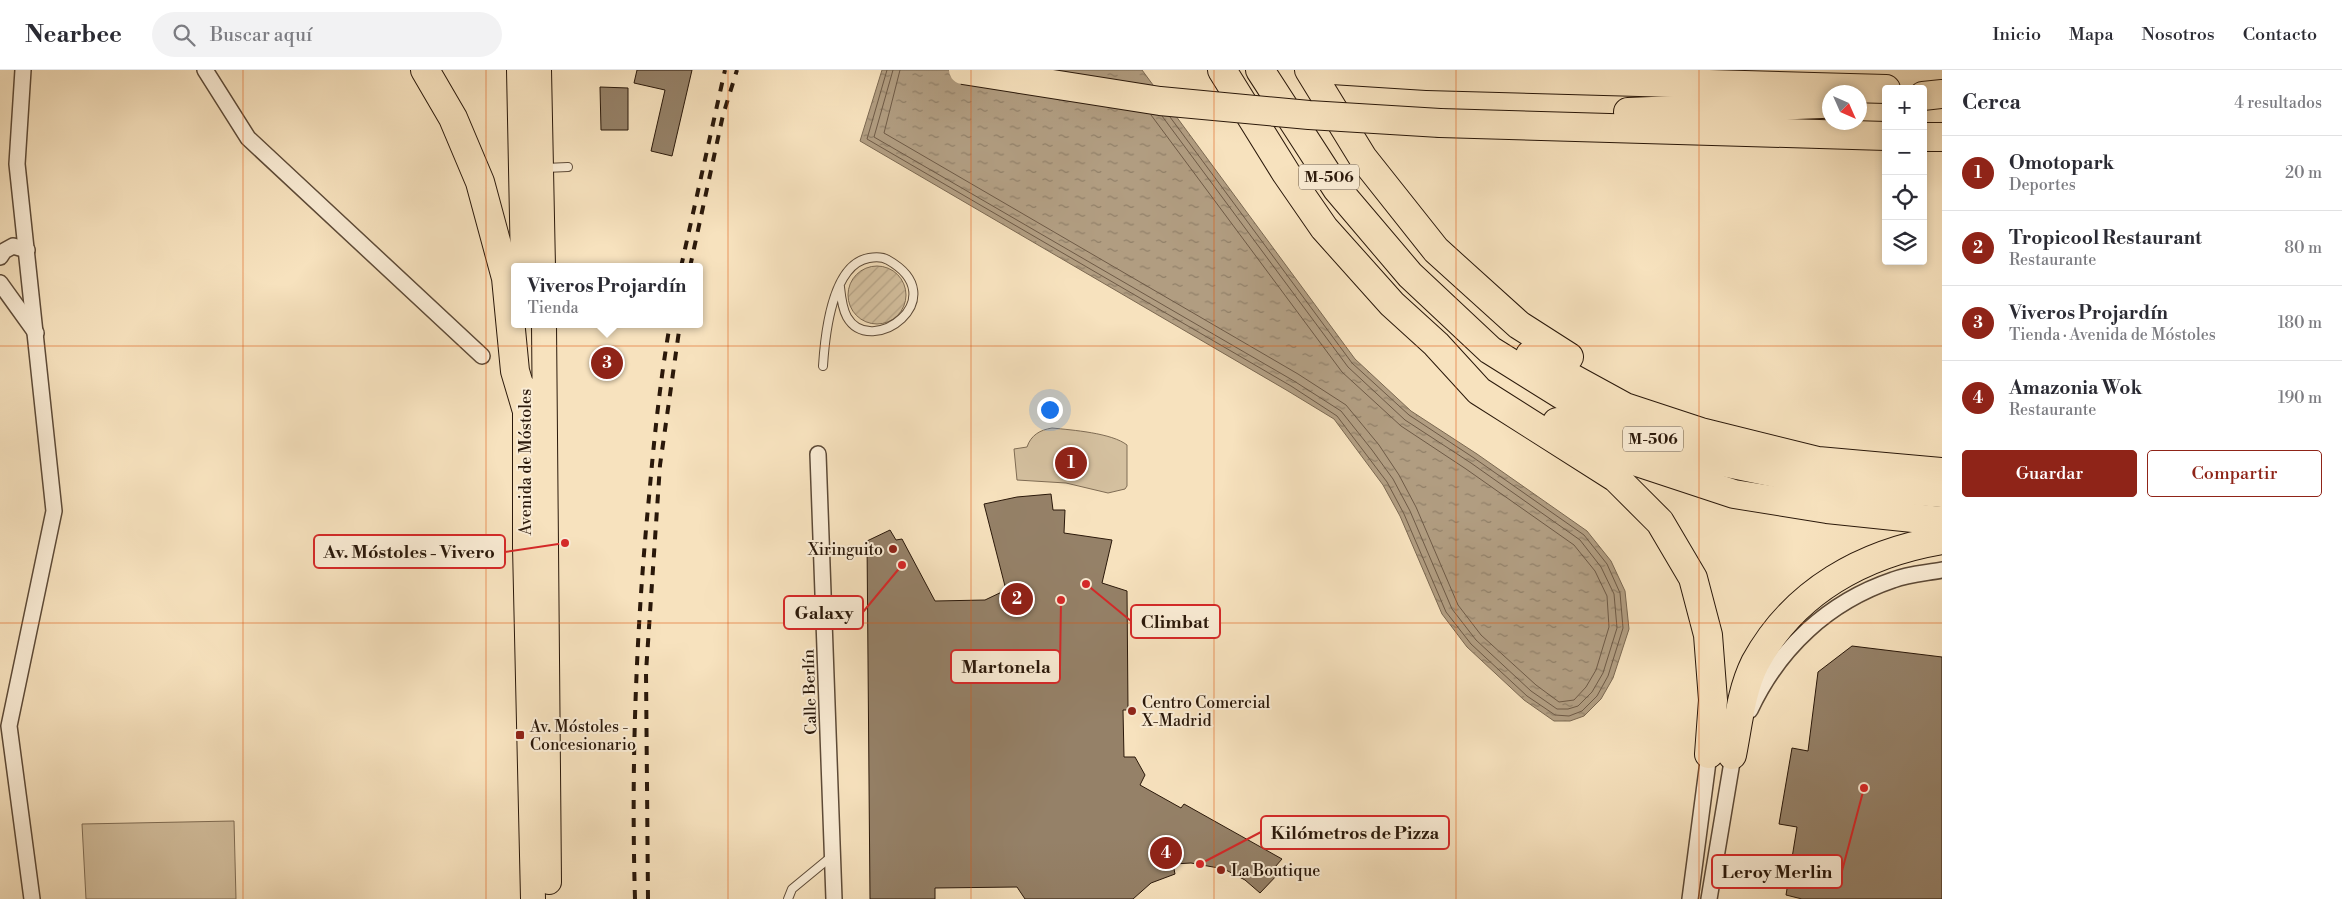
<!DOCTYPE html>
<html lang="es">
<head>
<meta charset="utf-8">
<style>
	:root { --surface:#fff; --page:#f2f2f3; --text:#2b2b33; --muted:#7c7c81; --line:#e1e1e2; --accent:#8f2418 }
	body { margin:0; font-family:"Libre Bodoni",serif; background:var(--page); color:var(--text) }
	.controls { position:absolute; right:15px; top:15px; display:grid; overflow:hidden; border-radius:5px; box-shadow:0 2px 8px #0003 }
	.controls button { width:45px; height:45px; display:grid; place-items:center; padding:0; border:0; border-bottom:1px solid var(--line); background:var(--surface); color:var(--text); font:25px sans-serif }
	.compass { position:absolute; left:1822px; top:15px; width:45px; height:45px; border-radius:50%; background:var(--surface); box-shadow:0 2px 8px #0003; rotate:135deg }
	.you { position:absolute; left:1049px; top:339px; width:18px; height:18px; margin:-12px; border:4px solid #fff; border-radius:50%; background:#1a73e8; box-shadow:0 0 0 8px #1a73e833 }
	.badge { display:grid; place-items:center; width:32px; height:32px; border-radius:50%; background:var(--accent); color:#fff; font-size:16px; font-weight:700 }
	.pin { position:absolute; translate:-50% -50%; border:2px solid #fff; box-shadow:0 1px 5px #0006 }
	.popup { position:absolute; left:511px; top:193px; width:192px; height:65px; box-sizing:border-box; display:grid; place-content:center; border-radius:5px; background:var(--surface); filter:drop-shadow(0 1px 4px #0005); font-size:16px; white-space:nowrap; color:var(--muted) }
	.popup b { font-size:19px; color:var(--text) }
	.popup::after { content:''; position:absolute; left:50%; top:100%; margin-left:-10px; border:10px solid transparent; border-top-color:var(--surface) }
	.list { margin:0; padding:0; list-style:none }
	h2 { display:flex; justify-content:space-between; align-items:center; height:65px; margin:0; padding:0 20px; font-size:21px }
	h2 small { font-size:16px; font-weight:400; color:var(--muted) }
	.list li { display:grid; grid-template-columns:32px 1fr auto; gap:15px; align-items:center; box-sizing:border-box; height:75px; padding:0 20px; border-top:1px solid var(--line) }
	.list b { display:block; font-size:19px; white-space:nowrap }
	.list p { margin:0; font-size:16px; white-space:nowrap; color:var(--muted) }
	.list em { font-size:16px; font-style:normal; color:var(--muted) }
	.actions { display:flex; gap:10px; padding:15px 20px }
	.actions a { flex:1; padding:11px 0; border:1px solid var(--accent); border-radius:5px; text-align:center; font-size:18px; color:var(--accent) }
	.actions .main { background:var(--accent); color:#fff }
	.icon { flex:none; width:28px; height:28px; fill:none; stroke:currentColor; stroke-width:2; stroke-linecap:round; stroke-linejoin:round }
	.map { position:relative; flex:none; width:1942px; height:829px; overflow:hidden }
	header { display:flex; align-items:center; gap:30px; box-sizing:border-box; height:70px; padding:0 25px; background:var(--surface); border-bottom:1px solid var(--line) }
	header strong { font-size:24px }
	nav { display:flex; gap:28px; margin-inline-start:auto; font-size:18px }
	.search { width:350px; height:45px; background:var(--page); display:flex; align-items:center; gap:12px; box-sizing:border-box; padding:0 18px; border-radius:28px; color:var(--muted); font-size:19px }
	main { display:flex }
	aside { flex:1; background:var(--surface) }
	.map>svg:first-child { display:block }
	.garden { fill:url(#garden-furrows); stroke:#7f6c54 }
	.pitch { fill:#d4c09f; stroke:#7f6c54 }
	.water { fill:url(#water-ripples); stroke:#7b6851 }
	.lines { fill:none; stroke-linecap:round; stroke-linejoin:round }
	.shore { stroke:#6e5a46; stroke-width:1 }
	.building { fill:#958168; stroke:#2a180a }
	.service-casing { stroke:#5d4a37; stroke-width:10 }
	.minor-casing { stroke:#5d4a37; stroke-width:18 }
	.primary-casing { stroke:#2a180a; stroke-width:26 }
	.motorway-casing { stroke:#2a180a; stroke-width:30 }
	.service { stroke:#faecd5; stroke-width:8 }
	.minor { stroke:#faecd5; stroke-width:15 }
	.primary { stroke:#f7e2be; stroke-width:24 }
	.motorway { stroke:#f7e2be; stroke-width:28 }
	.rail { stroke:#2a180a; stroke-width:4; stroke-dasharray:9 9; stroke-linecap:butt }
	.motorway-bridge-casing { stroke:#2a180a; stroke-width:30; stroke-linecap:butt }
	.motorway-bridge { stroke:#f7e2be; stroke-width:28 }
	.grid { fill:none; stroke:#de560c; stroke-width:1; stroke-opacity:0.55 }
	.poi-dot { fill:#8f2418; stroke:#faecd5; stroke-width:2 }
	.labels { text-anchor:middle; stroke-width:4; stroke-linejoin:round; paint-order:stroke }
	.shield { fill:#faecd5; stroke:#685847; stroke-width:1 }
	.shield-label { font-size:15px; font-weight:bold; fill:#2a180a }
	.street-label { font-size:16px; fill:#2a180a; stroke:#faecd5 }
	.poi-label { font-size:16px; fill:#2a180a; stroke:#faecd5; text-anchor:start }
	.leader { fill:none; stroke:#d62828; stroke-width:2 }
	.callout-dot { fill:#d62828; stroke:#faecd5; stroke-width:2 }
	.callout { fill:#faecd5; stroke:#d62828; stroke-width:2 }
	.callout-label { font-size:18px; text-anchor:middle; font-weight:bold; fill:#2a180a }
</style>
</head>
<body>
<header>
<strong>Nearbee</strong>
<div class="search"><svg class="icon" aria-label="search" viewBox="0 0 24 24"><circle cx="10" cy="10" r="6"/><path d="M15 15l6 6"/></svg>Buscar aquí</div>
<nav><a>Inicio</a><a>Mapa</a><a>Nosotros</a><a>Contacto</a></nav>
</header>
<main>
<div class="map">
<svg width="1942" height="829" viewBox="0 0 1942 829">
	<defs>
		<pattern id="garden-furrows" width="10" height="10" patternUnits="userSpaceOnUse" patternTransform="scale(1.25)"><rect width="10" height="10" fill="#d4c09f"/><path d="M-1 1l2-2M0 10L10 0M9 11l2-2" fill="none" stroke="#b6a488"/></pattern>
		<pattern id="water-ripples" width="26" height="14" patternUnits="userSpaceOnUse" patternTransform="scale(1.25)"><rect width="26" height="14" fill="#b19d81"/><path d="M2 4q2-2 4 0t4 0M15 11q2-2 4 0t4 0" fill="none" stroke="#907f68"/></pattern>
	</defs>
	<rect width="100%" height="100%" fill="#f7e2be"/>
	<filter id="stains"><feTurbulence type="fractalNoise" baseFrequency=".004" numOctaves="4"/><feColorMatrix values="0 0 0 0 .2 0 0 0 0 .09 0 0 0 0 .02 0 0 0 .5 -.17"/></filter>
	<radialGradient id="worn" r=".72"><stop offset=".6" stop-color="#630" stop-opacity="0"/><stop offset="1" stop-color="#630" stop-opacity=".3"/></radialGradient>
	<!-- garden -->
	<circle class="garden" cx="877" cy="225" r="29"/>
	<!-- pitch -->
	<g class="pitch">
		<path d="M1052,358C1072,360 1112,363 1127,375V416L1125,419L1108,423L1066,413L1017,410L1014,379L1027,377C1031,365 1040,360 1052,358Z"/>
		<path d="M234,751L236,829H86L82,754Z"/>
	</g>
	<!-- water -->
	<path class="water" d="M882,0H1142L1355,289L1411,341L1477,384L1587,461L1611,491L1625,521L1629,559L1613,608L1601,629L1584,646L1570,651H1554L1524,630L1467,577L1442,544L1400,446L1383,415L1334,349L1288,321L860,71Z"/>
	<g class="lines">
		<!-- shore -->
		<g class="shore">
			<path d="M887,0L867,69L1291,316L1337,346L1387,412L1404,444L1446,542L1471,574L1527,626L1555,645L1569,646L1582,641L1597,626L1608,606L1623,558L1620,523L1607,494L1584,465L1474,388L1409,345L1352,293L1170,47"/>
			<path d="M893,0L874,67L1294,311L1341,341L1372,380L1393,409L1410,441L1452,539L1476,570L1531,621L1557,639H1568L1578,636L1592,622L1603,603L1617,558L1614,524L1601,497L1580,470L1471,393L1405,350L1348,297L1162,46"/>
			<path d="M900,0L884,63L1298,304L1346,335L1379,375L1399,405L1416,437L1458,535L1481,565L1536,615L1559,632L1574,630L1586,617L1596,600L1609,557L1607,526L1595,501L1574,475L1466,399L1401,356L1342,302L1151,45"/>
		</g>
	</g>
	<!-- building -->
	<g class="building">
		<path d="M637,0H692L672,86L651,81L665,20L634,13Z"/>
		<path d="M600,17L628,18V60H601Z"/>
		<path d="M1051,424L1053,440H1065L1064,463L1112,470L1102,513L1127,521L1128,640H1123L1124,687H1135L1145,705L1140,715L1181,738L1184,734L1282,789L1275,797L1280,802L1260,823L1245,810L1224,799L1191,793L1173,794L1175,804L1151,813L1133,829H1025L1017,817L935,818V829H870L867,471L890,460L896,470L902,469L935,531L985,530L1006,520L984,434L1017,427Z"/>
		<path d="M1852,576L1942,587V829H1802L1786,825L1797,757L1779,754L1792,678L1808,681L1818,602Z"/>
	</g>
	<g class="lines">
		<defs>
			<g id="service">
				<path d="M545,98L568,97"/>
				<path d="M823,296C825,265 832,194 869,188C875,187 883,187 888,190C955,228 871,289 847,247C842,238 841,227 840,217"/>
				<path d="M788,829L792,819L832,786"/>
			</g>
			<g id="minor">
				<path d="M23,0L17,94L54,441L9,656L32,829"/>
				<path d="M205,0L248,68L482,286"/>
				<path d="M0,187L4,181L13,176L27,180"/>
				<path d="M0,213L36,263"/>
				<path d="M818,384L834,829"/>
				<path d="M1750,640C1779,578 1828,532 1893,510C1908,504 1926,503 1942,500"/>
				<path d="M1690,829L1709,684"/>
				<path d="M1709,829L1734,680"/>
			</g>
			<g id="primary">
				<path d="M519,0L523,197"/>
				<path d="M539,0L543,197"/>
				<path d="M544,254L549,812"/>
				<path d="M525,318V477L533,829"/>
			</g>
			<g id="motorway">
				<path d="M425,0L453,48L480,112L506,208L515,301L526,338"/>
				<path d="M1222,0L1286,103L1324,158L1392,234L1436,274L1479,321L1616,408L1660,452L1693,508L1708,565L1713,630L1709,684"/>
				<path d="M1260,0L1337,119L1410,205L1490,280L1562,325L1641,365L1718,391L1829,414L1942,423"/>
				<path d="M1309,0L1363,88L1436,180L1519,255L1569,287"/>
				<path d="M1332,0L1427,6L1886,19"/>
				<path d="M1923,26L1942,24"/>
				<path d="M1628,42L1822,34"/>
				<path d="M1440,53L1886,66"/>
				<path d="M1923,67H1942"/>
				<path d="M1530,285L1625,337L1701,362L1818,391L1942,402"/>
				<path d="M1557,352L1628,389L1734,424L1827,439L1942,451"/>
				<path d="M1732,685C1738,655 1741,621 1755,593C1794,521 1864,483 1942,470"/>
			</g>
		</defs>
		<!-- service casing -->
		<use href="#service" class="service-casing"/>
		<!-- minor casing -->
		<use href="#minor" class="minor-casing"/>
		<!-- primary casing -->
		<use href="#primary" class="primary-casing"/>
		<!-- motorway casing -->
		<use href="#motorway" class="motorway-casing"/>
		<!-- service -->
		<use href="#service" class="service"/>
		<!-- minor -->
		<use href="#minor" class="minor"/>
		<!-- primary -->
		<use href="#primary" class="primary"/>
		<!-- motorway -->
		<use href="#motorway" class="motorway"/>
		<!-- rail -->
		<g class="rail">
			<path d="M681,197L725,0"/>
			<path d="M690,197L723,45L737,0"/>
			<path d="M635,829C631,695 636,561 649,427C654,370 660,311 670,254"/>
			<path d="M648,829L646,602L660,395L680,254"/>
		</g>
		<defs>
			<path id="motorway-bridge" d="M963,0L1160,31L1309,45L1440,53"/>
		</defs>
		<!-- motorway-bridge casing -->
		<use href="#motorway-bridge" class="motorway-bridge-casing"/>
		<!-- motorway-bridge -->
		<use href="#motorway-bridge" class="motorway-bridge"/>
	</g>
	<!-- grid -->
	<path class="grid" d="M243,0V829M486,0V829M728,0V829M971,0V829M1214,0V829M1456,0V829M1699,0V829M0,276H1942M0,553H1942"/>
	<!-- markers -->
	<g class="poi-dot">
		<circle cx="893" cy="479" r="5"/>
		<circle cx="1132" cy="641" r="5"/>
		<rect x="515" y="660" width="10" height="10" rx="2.5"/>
		<circle cx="1221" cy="800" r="5"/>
	</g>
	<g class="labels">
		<!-- shield labels -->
		<g class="shield">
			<rect x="1299" y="94.5" width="60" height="25" rx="4"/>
			<rect x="1623" y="356.5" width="60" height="25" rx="4"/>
		</g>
		<g class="shield-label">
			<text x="1329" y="112">M-506</text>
			<text x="1653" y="374">M-506</text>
		</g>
		<!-- street labels -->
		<g class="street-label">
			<text transform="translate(525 392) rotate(-90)" y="6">Avenida de Móstoles</text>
			<text transform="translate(809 622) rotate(-92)" y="6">Calle Berlín</text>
		</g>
		<!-- poi labels -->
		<g class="poi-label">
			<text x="883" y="485" text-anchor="end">Xiringuito</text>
			<text x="1142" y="638">Centro Comercial<tspan x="1142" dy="18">X-Madrid</tspan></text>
			<text x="530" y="662">Av. Móstoles -<tspan x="530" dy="18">Concesionario</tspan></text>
			<text x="1231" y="806">La Boutique</text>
		</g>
	</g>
	<!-- callouts -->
	<path class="leader" d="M565 473L505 482M902 495L863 542M1086 514L1131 551M1061 530L1060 597M1200 794L1261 762M1864 718L1842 801"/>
	<g class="callout-dot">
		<circle cx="565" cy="473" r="5"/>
		<circle cx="902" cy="495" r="5"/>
		<circle cx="1086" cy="514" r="5"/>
		<circle cx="1061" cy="530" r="5"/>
		<circle cx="1200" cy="794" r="5"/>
		<circle cx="1864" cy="718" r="5"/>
	</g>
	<g class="callout">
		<rect x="314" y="465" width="191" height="33" rx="5"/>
		<rect x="784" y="526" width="79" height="33" rx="5"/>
		<rect x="1131" y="535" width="89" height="33" rx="5"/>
		<rect x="951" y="580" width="109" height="33" rx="5"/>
		<rect x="1261" y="746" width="188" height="33" rx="5"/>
		<rect x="1712" y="785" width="130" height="33" rx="5"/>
	</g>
	<g class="callout-label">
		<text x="409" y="488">Av. Móstoles - Vivero</text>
		<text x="824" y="549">Galaxy</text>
		<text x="1175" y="558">Climbat</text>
		<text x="1006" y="603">Martonela</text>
		<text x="1355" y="769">Kilómetros de Pizza</text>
		<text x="1777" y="808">Leroy Merlin</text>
	</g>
	<rect width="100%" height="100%" filter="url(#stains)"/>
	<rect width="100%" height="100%" fill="url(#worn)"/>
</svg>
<div class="controls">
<button>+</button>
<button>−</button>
<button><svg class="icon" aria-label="locate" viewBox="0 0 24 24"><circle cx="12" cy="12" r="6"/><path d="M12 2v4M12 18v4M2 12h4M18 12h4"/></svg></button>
<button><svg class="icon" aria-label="layers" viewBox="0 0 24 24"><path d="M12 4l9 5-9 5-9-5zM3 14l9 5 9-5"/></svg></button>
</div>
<svg class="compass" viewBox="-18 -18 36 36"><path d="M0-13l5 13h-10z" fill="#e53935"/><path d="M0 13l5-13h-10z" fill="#7c7c81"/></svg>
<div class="you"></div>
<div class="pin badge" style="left:1071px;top:393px">1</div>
<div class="pin badge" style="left:1017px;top:529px">2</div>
<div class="pin badge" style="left:607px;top:293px">3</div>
<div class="popup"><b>Viveros Projardín</b>Tienda</div>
<div class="pin badge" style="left:1166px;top:783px">4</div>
</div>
<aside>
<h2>Cerca<small>4 resultados</small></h2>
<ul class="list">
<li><span class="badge">1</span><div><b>Omotopark</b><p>Deportes</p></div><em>20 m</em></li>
<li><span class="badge">2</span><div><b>Tropicool Restaurant</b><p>Restaurante</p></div><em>80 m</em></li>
<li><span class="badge">3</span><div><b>Viveros Projardín</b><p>Tienda · Avenida de Móstoles</p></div><em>180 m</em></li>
<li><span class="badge">4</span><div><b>Amazonia Wok</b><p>Restaurante</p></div><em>190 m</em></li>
</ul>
<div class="actions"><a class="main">Guardar</a><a>Compartir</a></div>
</aside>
</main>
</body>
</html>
